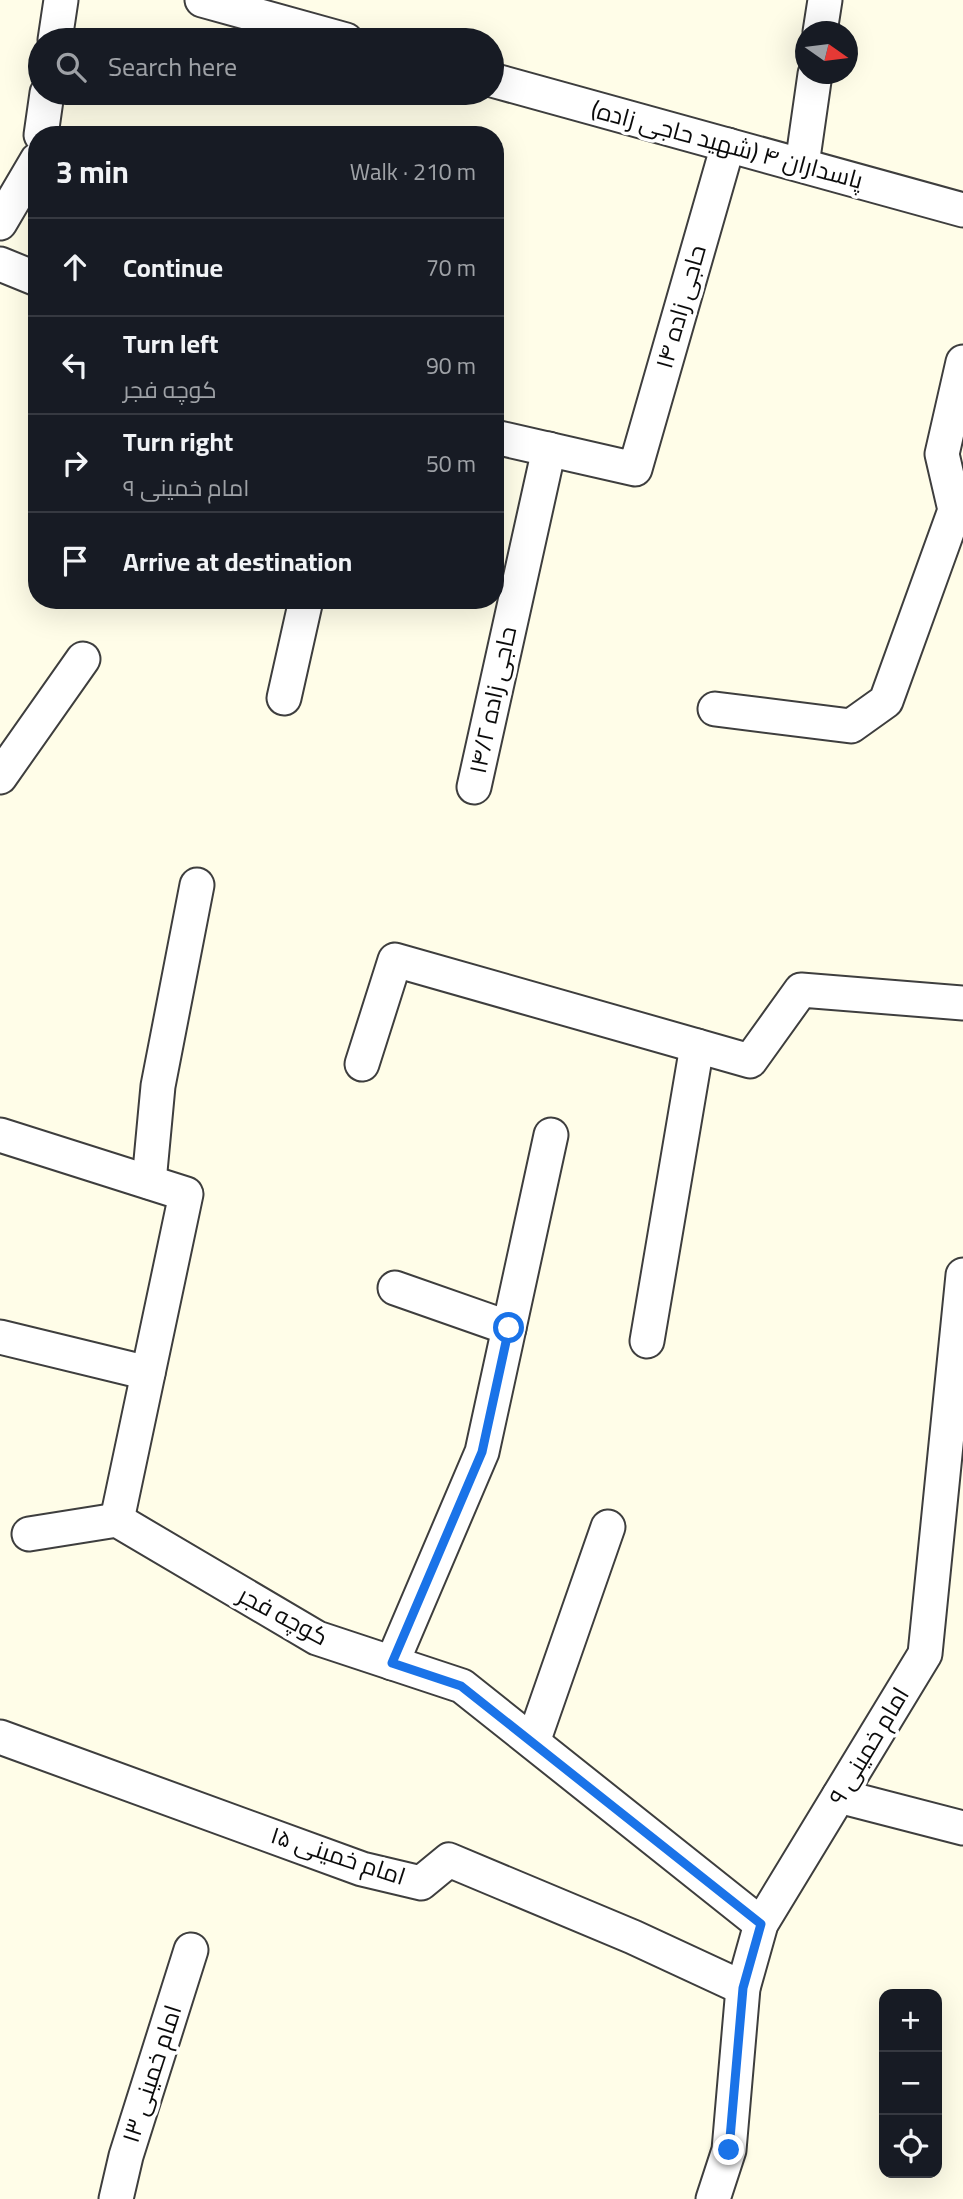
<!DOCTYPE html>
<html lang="en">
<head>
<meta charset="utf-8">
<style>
	:root { --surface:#171b24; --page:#242831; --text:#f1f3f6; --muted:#9ea1a6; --line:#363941 }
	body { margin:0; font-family:Georgia,Cairo,serif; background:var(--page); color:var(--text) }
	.controls { position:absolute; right:21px; bottom:21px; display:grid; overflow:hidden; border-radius:14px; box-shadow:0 7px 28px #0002 }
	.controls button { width:63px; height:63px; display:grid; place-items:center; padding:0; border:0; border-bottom:2px solid var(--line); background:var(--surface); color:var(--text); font:35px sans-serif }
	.compass { position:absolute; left:795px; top:21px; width:63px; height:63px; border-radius:50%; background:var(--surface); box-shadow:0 7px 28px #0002; rotate:104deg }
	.stop { position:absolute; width:21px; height:21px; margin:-16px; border:5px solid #1a73e8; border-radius:50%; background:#fff }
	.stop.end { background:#1a73e8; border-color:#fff; box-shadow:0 2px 7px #0008 }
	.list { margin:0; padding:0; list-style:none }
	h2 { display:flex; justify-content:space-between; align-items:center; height:91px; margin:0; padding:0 28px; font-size:30px }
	h2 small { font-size:23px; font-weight:400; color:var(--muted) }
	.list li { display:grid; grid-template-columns:46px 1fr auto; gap:21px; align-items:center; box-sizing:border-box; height:98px; padding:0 28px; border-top:2px solid var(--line) }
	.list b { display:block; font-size:26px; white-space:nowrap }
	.list p { margin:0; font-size:23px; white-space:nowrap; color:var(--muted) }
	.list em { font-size:23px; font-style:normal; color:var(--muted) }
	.icon { flex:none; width:38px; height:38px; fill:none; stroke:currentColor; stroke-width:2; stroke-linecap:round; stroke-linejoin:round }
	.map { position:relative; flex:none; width:963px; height:2199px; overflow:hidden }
	.search { position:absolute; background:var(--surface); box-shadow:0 7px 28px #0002; left:28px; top:28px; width:476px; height:77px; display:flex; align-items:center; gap:18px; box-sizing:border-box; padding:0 24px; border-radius:38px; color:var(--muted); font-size:26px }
	.panel { position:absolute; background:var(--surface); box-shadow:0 7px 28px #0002; left:28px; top:126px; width:476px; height:483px; border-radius:28px }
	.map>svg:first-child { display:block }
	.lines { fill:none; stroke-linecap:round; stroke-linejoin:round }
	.minor-casing { stroke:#3e3e3e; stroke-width:37 }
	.minor { stroke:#fff; stroke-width:33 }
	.route { stroke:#1a73e8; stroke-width:9 }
	.labels { text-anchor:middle; stroke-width:7; stroke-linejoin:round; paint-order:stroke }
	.street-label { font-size:24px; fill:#0b0b0b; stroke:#fff }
</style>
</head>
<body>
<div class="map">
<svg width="963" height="2199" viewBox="0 0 963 2199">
	<rect width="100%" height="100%" fill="#fffde8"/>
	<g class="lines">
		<defs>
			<g id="minor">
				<path d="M202,0L346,40"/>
				<path d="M820,32L825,0"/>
				<path d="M55,40L61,0"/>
				<path d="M492,80L963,210"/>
				<path d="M41,135L47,93"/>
				<path d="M802,165L815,74"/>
				<path d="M0,223L37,160"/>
				<path d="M0,264L37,279"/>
				<path d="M495,437L635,469L728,145"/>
				<path d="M284,698L306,600"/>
				<path d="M715,709L851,726L886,701L955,510L942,454L963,362"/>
				<path d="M0,777L83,659"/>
				<path d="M474,787L549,449"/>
				<path d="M362,1064L395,960L750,1061L801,990L963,1003"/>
				<path d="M0,1135L186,1194L117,1520"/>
				<path d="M149,1182L158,1086L197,885"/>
				<path d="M395,1288L509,1328"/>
				<path d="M0,1337L148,1373"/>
				<path d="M647,1341L697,1046"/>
				<path d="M29,1534L117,1520L317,1638L462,1686L761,1924"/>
				<path d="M392,1663L482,1452L551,1135"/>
				<path d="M0,1737L362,1869L421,1883L449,1860L633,1937L743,1988"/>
				<path d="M533,1742L608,1527"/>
				<path d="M839,1796L963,1828"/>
				<path d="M116,2199L126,2156L191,1950"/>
				<path d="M713,2199L729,2150L743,1988L761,1924L925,1654L963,1275"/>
			</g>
		</defs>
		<!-- minor casing -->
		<use href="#minor" class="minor-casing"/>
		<!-- minor -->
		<use href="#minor" class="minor"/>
	</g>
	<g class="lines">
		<!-- route -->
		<path class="route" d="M509,1328L482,1452L392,1663L461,1686L761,1924L743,1988L729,2150"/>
	</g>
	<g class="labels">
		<!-- street labels -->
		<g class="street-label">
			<text transform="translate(727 145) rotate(15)" y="8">پاسداران ۴ (شهید حاجی زاده)</text>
			<text transform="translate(681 307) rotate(-74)" y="8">حاجی زاده ۱۴</text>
			<text transform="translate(493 700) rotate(-78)" y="8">حاجی زاده ۱۴/۲</text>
			<text transform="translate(283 1616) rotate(28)" y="8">کوچه فجر</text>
			<text transform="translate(869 1746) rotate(-59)" y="8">امام خمینی ۹</text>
			<text transform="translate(338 1856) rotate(18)" y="8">امام خمینی ۱۵</text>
			<text transform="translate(152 2074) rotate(-72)" y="8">امام خمینی ۱۳</text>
		</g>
	</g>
</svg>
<div class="controls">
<button>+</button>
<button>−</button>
<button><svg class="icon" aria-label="locate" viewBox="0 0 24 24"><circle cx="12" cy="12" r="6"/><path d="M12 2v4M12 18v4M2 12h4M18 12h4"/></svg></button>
</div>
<svg class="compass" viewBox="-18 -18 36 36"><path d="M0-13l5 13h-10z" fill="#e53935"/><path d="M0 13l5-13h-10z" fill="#9ea1a6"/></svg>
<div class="stop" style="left:509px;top:1328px"></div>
<div class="stop end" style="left:729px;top:2150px"></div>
<div class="search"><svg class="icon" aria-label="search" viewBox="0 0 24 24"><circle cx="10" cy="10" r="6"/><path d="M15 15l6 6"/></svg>Search here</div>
<section class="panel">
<h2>3 min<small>Walk · 210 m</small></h2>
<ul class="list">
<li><svg class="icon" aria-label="ahead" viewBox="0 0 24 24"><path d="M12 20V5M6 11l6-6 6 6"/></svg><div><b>Continue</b></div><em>70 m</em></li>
<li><svg class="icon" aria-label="left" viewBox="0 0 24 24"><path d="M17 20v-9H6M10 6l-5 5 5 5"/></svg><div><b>Turn left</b><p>کوچه فجر</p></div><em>90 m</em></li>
<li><svg class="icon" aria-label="right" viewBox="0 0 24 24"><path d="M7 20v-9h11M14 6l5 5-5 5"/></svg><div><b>Turn right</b><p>امام خمینی ۹</p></div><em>50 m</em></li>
<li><svg class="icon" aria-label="arrive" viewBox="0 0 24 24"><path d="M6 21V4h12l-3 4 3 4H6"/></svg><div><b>Arrive at destination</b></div></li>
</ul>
</section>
</div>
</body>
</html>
